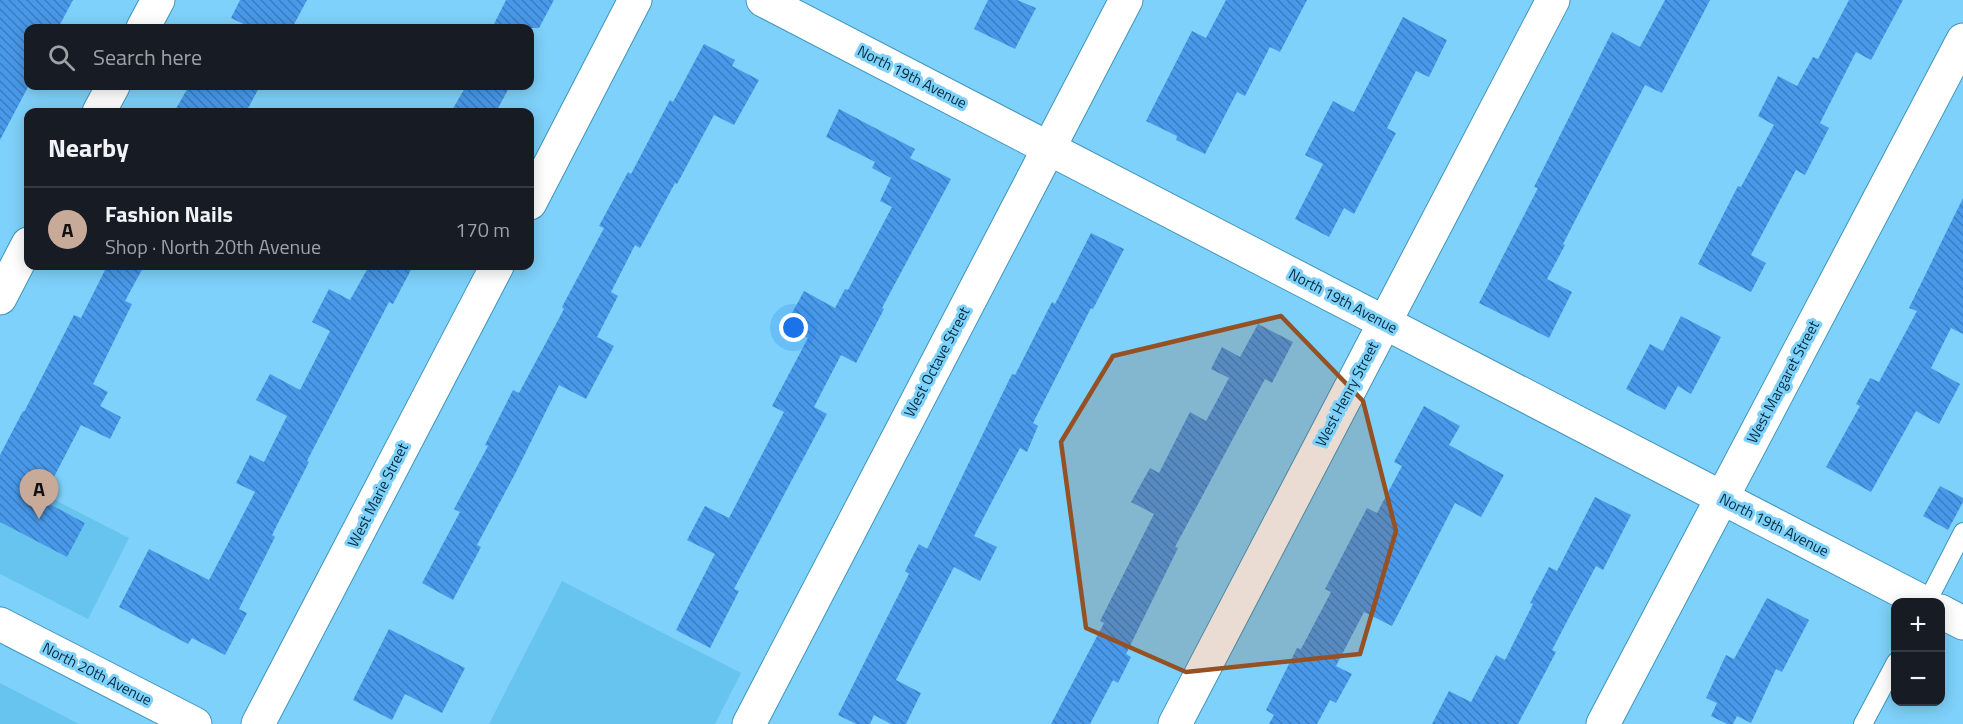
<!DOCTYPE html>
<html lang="en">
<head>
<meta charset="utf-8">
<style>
	:root { --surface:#171b24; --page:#20242c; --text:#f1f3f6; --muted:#9ea1a6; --line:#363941; --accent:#c8aa98 }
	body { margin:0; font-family:"Titillium Web",sans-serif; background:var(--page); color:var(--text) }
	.controls { position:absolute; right:18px; bottom:18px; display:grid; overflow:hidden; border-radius:12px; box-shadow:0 3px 15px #0003 }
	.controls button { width:54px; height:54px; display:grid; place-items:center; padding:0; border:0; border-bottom:2px solid var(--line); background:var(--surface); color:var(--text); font:30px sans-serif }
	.you { position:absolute; left:794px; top:328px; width:21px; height:21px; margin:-15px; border:4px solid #fff; border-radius:50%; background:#1a73e8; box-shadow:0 0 0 9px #1a73e833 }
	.badge { display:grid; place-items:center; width:39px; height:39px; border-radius:50%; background:var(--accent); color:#111; font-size:20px; font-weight:700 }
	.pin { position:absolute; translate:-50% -50px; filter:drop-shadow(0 2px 3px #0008) }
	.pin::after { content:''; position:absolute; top:32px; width:21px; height:18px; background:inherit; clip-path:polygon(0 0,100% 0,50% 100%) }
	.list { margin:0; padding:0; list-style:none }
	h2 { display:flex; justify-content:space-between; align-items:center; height:78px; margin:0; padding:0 24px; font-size:26px }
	h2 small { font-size:20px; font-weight:400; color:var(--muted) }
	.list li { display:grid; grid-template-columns:39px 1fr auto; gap:18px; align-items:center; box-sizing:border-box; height:84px; padding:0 24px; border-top:2px solid var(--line) }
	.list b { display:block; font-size:22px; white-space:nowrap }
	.list p { margin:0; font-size:20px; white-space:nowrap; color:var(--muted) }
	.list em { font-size:20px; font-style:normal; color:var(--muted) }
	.icon { flex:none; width:33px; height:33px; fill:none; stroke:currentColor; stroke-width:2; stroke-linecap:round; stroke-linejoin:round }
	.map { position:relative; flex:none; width:1963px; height:724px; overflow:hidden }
	.search { position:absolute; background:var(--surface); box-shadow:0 3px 15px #0003; left:24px; top:24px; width:510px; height:66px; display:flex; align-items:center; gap:15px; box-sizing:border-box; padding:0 21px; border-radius:12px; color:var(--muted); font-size:22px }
	.panel { position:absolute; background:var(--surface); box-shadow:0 3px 15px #0003; left:24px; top:108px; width:510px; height:162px; border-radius:12px }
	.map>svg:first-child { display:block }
	.built { fill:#67c4ef }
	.building { fill:url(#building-back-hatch) }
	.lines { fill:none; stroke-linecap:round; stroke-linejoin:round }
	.lane-casing { stroke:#4195bc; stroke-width:20 }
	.street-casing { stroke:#4195bc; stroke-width:35 }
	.primary-casing { stroke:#4195bc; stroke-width:35 }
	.lane { stroke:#fff; stroke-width:18 }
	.street { stroke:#fff; stroke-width:33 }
	.primary { stroke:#fff; stroke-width:33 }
	.marked { fill:#955124; fill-opacity:0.2; stroke:#955124; stroke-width:4.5; stroke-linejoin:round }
	.labels { text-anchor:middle; stroke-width:6; stroke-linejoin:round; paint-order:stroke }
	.street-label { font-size:15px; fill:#062b3b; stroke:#7ed1fa }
</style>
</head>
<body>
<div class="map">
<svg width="1963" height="724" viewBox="0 0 1963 724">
	<defs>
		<pattern id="building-back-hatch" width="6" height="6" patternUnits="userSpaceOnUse" patternTransform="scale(1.5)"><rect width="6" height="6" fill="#4999ea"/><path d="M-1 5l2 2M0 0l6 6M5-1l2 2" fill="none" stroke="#3b7dbf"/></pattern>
	</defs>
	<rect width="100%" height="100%" fill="#7ed1fa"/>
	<!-- built -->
	<g class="built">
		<path d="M0,472L129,538L88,619L0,574Z"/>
		<path d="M562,581L741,673L715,724H489Z"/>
		<path d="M0,683L79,724H0Z"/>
	</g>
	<!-- building -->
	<g class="building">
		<path d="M0,0H73L58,28H28V87L0,140Z"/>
		<path d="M240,0H307L292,28H252L231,18Z"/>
		<path d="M506,0H554L539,28H492Z"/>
		<path d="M988,0H1017L1036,8L1015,49L974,29Z"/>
		<path d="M1226,0H1307L1280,52L1270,47L1245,96L1237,92L1205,154L1176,140L1177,136L1146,121L1192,31L1206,38Z"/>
		<path d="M1665,0H1710L1662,93L1645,85L1563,244L1565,245L1547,279L1572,292L1549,338L1479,303L1538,188L1534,187L1612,32L1640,47Z"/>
		<path d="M1849,0H1903L1871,60L1856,52L1820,123L1829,128L1805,175L1796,170L1751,255L1766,263L1751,292L1698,264L1738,186L1741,187L1774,125L1758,116L1778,76L1797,86L1813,57L1818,59Z"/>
		<path d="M1403,17L1447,40L1429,77L1416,71L1387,128L1396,133L1354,214L1344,208L1329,237L1295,219L1323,164L1305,155L1333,101L1354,112Z"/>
		<path d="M704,44L735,60L732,66L759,80L734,125L714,115L677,184L675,183L640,248L635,245L611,292L618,296L597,337L614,346L586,399L559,385L515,474L477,545L481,547L453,600L422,583L460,512L454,509L488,446L485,445L513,390L519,393L564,309L562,307L604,228L599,226L628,172L631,174L670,100L673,102Z"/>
		<path d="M189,86H260L246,112H174Z"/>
		<path d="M466,86H510L496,112H451Z"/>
		<path d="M839,109L915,149L910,158L951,179L882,308L884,309L856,363L841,355L814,407L827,414L734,589L739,591L710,648L676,630L715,554L687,540L705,506L729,518L784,412L772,406L808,338L785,326L804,291L835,308L845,289L848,290L892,207L880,201L891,178L872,168L875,162L826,137Z"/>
		<path d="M1963,198V334L1951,328L1931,368L1960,384L1939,424L1916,411L1871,492L1826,467L1860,406L1856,404L1870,378L1879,382L1917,311L1909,308Z"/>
		<path d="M1091,233L1124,249L1093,309L1091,308L1033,423L1038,426L1027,452L1020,448L974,536L997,547L980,581L954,567L896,680L921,693L906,724H891L874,715L870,724H856L838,715L909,574L905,571L919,544L927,549L1012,374L1015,375L1052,302L1055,304Z"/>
		<path d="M107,266H144L125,301L132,304L93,384L108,392L100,406L121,417L110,439L81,425L42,500L85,523L67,557L0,522V455L23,411L24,412L74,315L81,318Z"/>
		<path d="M369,266H413L393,304L389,302L307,461L309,462L272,535L275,537L239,609L247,613L225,655L192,638L188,644L119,607L149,549L209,580L255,492L236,483L250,455L264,462L287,416L256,400L270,374L300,390L330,331L312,322L329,289L350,300Z"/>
		<path d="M1681,316L1721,337L1691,394L1678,386L1665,410L1626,389L1650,344L1663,351Z"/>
		<path d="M1258,324L1293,342L1272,383L1265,379L1175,547L1178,548L1126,654L1131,657L1118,683L1113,680L1090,724H1051L1104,623L1100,621L1154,514L1131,502L1150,468L1159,473L1190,412L1206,421L1229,378L1211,369L1222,347L1240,357Z"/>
		<path d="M1424,406L1460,426L1449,445L1504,475L1481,517L1455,503L1392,626L1364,612L1336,666L1352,674L1336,703L1330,700L1317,724H1269L1274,715L1266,710L1297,648L1301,649L1331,592L1325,589L1367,508L1377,513L1402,466L1394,462Z"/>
		<path d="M1940,486L1963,498V502L1948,530L1923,516Z"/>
		<path d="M1595,497L1631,515L1603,570L1596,566L1552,650L1556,652L1518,724H1432L1449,691L1471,702L1496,655L1505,660L1533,604L1530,603L1549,567L1557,571Z"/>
		<path d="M1767,598L1809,620L1782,672L1776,669L1751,723L1737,716L1733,724H1727L1711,716L1717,703L1706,698L1726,655L1734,659Z"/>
		<path d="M389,629L465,668L442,713L405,694L392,720L353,700Z"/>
	</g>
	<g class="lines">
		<defs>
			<g id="lane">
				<path d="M1927,602L1963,532"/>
				<path d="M1863,724L1896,662"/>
			</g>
			<g id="street">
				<path d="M763,0L1923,602"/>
				<path d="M143,28L158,0"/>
				<path d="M99,112L113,86"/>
				<path d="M530,203L635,0"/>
				<path d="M0,298L28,244"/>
				<path d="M1940,611L1963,623"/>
				<path d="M258,724L497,266"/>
				<path d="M749,724L1126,0"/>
				<path d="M1175,724L1553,0"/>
				<path d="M1603,724L1963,40"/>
			</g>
			<path id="primary" d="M0,624L195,724"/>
		</defs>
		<!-- lane casing -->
		<use href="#lane" class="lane-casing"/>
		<!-- street casing -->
		<use href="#street" class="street-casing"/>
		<!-- primary casing -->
		<use href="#primary" class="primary-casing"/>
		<!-- lane -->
		<use href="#lane" class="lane"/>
		<!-- street -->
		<use href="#street" class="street"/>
		<!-- primary -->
		<use href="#primary" class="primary"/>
	</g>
	<!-- marked area -->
	<path class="marked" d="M1281,316L1363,401L1396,531L1360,654L1186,672L1086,628L1061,442L1113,356Z"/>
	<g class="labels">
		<!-- street labels -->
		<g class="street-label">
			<text transform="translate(912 77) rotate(27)" y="5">North 19th Avenue</text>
			<text transform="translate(1343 301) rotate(28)" y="5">North 19th Avenue</text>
			<text transform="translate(937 362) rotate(-62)" y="5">West Octave Street</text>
			<text transform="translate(1783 382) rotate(-62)" y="5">West Margaret Street</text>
			<text transform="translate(1347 394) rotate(-62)" y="5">West Henry Street</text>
			<text transform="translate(378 495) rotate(-63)" y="5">West Marie Street</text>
			<text transform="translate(1774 525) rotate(27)" y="5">North 19th Avenue</text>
			<text transform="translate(97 674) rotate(27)" y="5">North 20th Avenue</text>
		</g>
	</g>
</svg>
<div class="controls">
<button>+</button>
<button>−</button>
</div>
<div class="you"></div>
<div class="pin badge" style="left:39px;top:519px">A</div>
<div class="search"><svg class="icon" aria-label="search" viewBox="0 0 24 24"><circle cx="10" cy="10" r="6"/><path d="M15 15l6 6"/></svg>Search here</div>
<section class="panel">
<h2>Nearby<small></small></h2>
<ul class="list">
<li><span class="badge">A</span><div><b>Fashion Nails</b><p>Shop · North 20th Avenue</p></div><em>170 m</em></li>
</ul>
</section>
</div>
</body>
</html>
